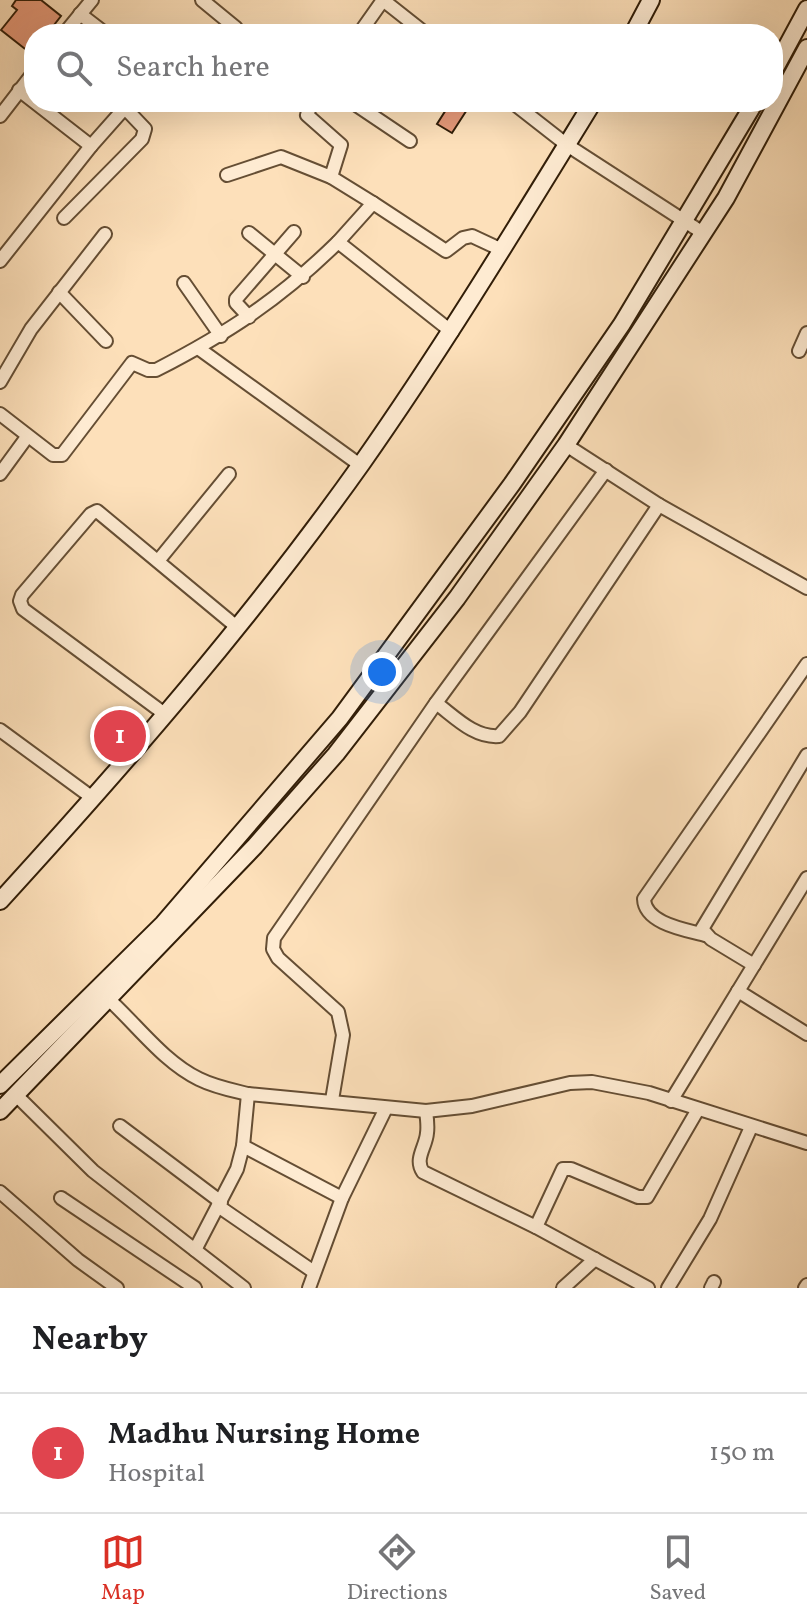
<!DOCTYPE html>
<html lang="en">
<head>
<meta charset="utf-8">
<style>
	:root { --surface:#fff; --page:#f6f6f6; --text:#202124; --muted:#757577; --line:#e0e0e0; --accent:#d93025 }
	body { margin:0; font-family:Vollkorn,serif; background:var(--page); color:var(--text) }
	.you { position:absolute; left:382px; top:672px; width:28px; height:28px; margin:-20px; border:6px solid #fff; border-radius:50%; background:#1a73e8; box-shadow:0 0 0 12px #1a73e833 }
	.badge { display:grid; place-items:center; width:52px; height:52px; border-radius:50%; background:var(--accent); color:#fff; font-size:26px; font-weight:700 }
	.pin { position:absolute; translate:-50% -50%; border:4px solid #fff; box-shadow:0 2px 8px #0006 }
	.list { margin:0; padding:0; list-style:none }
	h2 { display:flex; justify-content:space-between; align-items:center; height:104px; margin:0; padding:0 32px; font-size:34px }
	h2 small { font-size:26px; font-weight:400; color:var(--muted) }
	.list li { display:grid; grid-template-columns:52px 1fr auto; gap:24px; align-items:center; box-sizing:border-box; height:120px; padding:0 32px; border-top:2px solid var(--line) }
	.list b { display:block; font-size:30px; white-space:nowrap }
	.list p { margin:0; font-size:26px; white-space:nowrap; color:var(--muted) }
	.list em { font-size:26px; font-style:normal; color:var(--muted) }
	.icon { flex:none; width:44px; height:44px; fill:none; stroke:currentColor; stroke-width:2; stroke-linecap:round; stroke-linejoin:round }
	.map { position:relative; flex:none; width:807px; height:1288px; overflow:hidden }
	.search { position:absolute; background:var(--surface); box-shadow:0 8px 32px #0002; left:24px; right:24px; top:24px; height:88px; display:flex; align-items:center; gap:20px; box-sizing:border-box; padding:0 28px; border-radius:32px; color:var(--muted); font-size:30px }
	.sheet { height:224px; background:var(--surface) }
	nav { display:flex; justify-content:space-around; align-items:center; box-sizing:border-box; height:112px; border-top:2px solid var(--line); background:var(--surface); font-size:22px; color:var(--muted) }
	nav a { display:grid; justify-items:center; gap:4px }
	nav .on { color:var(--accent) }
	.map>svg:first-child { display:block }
	.building { fill:#e79a7a; stroke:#321e08; stroke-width:2 }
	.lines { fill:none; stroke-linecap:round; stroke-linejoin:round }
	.street-casing { stroke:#654e34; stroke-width:16 }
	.secondary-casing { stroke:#321e08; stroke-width:20 }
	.street { stroke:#feebd2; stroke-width:12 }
	.secondary { stroke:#feebd2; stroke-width:16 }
</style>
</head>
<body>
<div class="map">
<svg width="807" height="1288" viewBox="0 0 807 1288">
	<rect width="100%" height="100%" fill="#fde0ba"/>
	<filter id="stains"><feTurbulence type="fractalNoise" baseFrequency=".0025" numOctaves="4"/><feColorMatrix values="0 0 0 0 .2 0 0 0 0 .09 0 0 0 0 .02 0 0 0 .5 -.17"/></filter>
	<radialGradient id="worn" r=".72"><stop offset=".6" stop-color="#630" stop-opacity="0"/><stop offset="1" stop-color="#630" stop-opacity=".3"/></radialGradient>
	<!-- building -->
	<g class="building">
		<path d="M16,0H41L61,16L47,34H34V56L1,30L17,10L12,6Z"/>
		<path d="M451,102H472L452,133L437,124Z"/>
	</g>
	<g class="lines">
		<defs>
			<g id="street">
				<path d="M202,0L236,28"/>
				<path d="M80,14L106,34"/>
				<path d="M64,34L92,0"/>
				<path d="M359,34L383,0L426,34"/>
				<path d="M19,90L91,146"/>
				<path d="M312,102L307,115L341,145L331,177"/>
				<path d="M352,102L410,141"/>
				<path d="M512,102L567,145L703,233"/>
				<path d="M0,116L34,72"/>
				<path d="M227,175L281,157L331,177L373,203"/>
				<path d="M64,218L142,139L145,129L125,108"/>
				<path d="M249,233L303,277"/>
				<path d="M338,242L373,203L446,251L463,238L472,236L502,250"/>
				<path d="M0,261L91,146L130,102"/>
				<path d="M184,283L221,336"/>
				<path d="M59,292L106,341"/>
				<path d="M249,317L236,303V299L294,232"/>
				<path d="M198,348L360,465"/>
				<path d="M799,351L807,333"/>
				<path d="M0,382L31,329L105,234"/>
				<path d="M0,414L53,455H62L132,363L148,370H156C228,333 280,299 338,242L452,332"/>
				<path d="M566,445L659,505L807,588"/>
				<path d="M0,474L27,437"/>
				<path d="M158,561L229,474"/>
				<path d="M436,703C455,717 474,738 499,736L520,712L659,505"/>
				<path d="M166,715L23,609L20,601L22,595L91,514L97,511L238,628"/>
				<path d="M0,730L94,799"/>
				<path d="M705,935C687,930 645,924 644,899L807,664"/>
				<path d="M754,965L711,939L702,929L807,755"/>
				<path d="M738,991L807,1034"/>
				<path d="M104,995C135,1022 162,1061 199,1079C215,1087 231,1090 248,1094L426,1111L472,1106L570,1083L592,1082L649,1093L807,1143"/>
				<path d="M16,1095L93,1171L244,1288"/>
				<path d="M332,1100L343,1035L338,1012L278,958L273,949L274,938L436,703L606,470"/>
				<path d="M671,1101L807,878"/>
				<path d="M426,1111C427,1118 428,1126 427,1133C426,1147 414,1159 423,1172L536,1227L648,1288"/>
				<path d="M120,1126L221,1202"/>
				<path d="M243,1146L342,1198"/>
				<path d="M0,1192L78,1260L117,1288"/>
				<path d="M61,1198L195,1288"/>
				<path d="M218,1206L314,1272"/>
				<path d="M536,1227L563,1169H571L638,1197H647L697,1111"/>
				<path d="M195,1250L237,1169L243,1146L248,1094"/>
				<path d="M309,1288L342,1198L386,1108"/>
				<path d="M563,1288L595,1259"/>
				<path d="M668,1288L710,1219L751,1127"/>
				<path d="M711,1288L714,1282"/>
				<path d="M805,1288L807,1285"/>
			</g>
			<g id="secondary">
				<path d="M633,34L651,0"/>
				<path d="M773,72L807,9"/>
				<path d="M0,901C128,761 252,618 362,463C444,346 518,224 593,102"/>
				<path d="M0,1085L163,924L340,718L512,484L622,324L755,102"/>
				<path d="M0,1111L255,846L336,754L457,598L566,445L726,198L807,48"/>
			</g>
		</defs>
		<!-- street casing -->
		<use href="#street" class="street-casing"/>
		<!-- secondary casing -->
		<use href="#secondary" class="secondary-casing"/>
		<!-- street -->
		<use href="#street" class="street"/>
		<!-- secondary -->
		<use href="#secondary" class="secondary"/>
	</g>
	<rect width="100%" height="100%" filter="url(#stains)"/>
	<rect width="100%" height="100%" fill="url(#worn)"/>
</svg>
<div class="you"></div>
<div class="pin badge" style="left:120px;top:736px;background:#e0444e">1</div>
<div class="search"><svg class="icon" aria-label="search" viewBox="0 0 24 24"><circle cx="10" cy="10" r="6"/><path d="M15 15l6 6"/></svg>Search here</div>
</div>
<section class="sheet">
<h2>Nearby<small></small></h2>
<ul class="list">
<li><span class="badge" style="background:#e0444e">1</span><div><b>Madhu Nursing Home</b><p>Hospital</p></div><em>150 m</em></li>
</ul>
</section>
<nav>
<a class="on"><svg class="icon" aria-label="map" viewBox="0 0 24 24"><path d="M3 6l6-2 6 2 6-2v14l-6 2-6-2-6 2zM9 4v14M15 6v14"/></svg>Map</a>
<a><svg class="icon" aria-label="directions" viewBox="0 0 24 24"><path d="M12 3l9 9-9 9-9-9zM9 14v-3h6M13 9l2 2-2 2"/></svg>Directions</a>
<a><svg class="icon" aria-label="saved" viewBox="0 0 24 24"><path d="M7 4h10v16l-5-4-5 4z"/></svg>Saved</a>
</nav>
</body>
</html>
